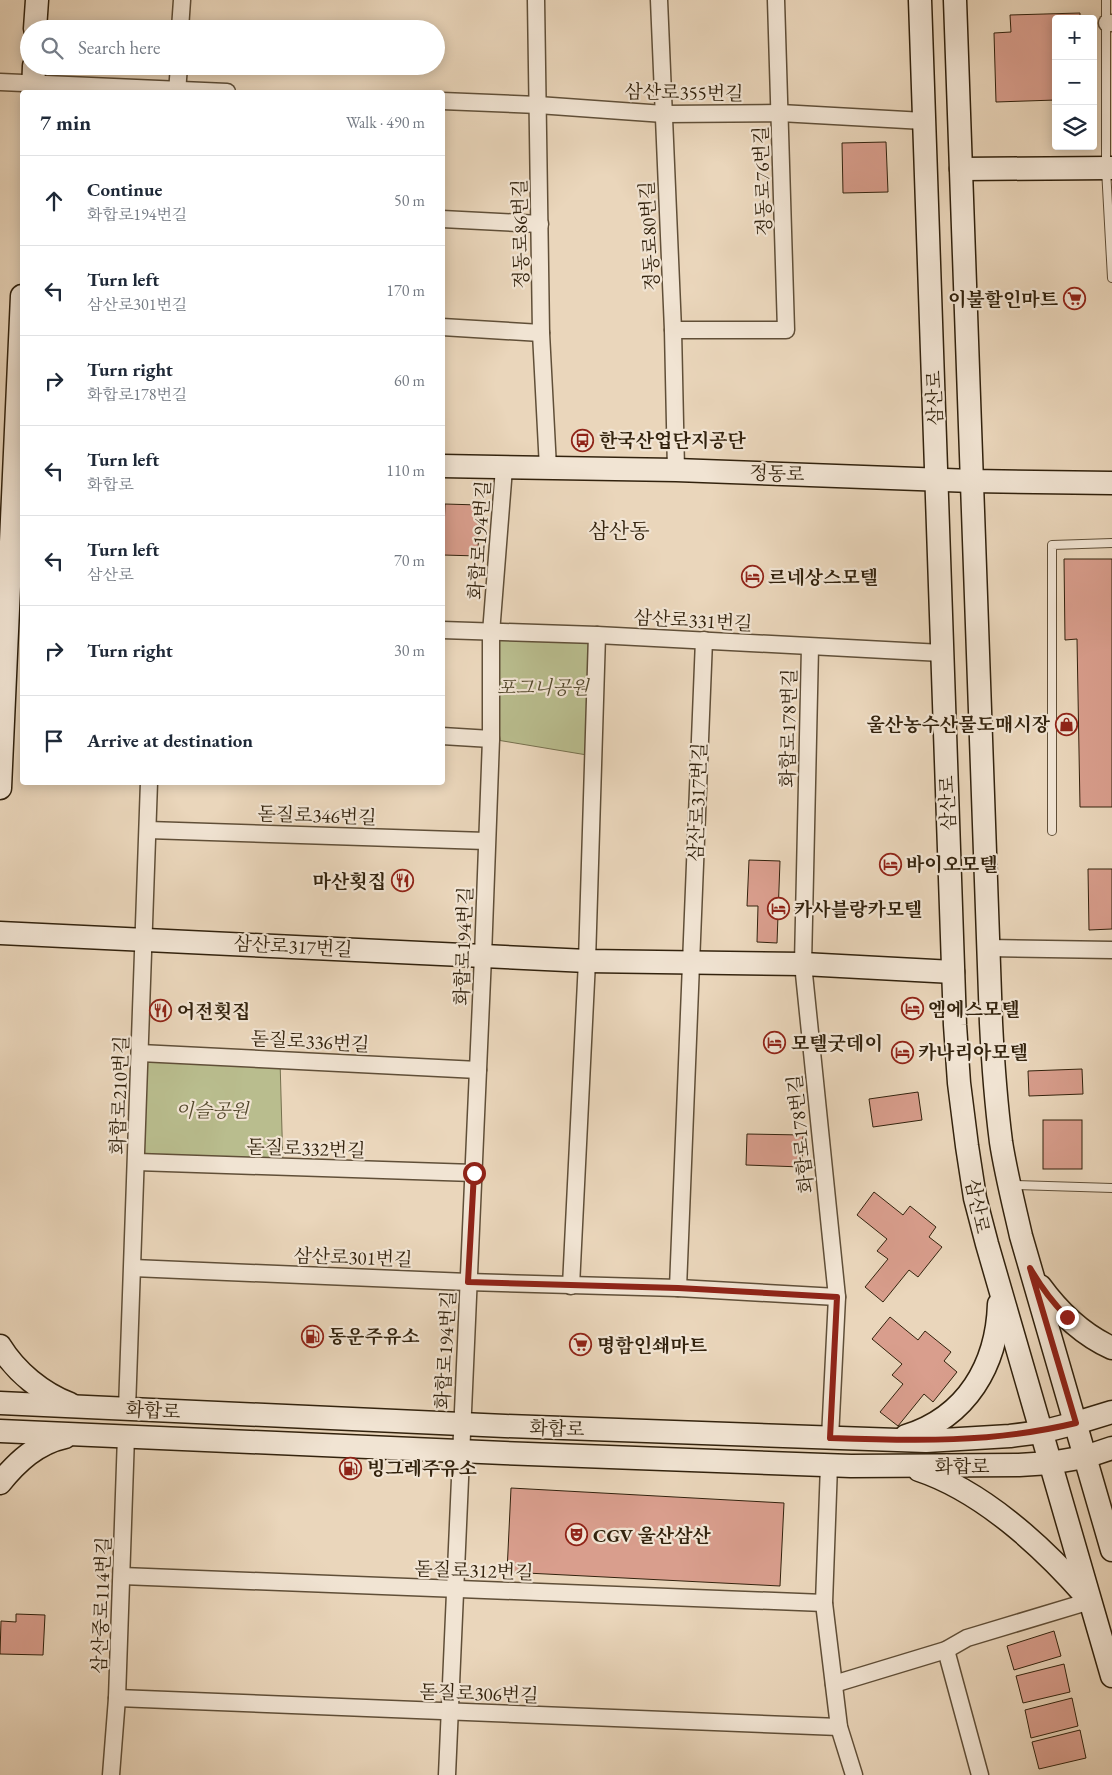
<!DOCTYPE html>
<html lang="en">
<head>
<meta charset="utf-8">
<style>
	:root { --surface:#fff; --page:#f2f2f3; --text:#1f2937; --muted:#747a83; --line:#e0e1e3 }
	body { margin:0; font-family:"EB Garamond","Noto Serif KR",serif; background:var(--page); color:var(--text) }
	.controls { position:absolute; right:15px; top:15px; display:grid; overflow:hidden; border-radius:5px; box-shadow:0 2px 12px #0003 }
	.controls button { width:45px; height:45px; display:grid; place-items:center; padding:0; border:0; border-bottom:1px solid var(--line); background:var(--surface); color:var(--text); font:25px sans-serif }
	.stop { position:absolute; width:15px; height:15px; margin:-11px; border:4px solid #8f2418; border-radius:50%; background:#fff }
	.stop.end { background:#8f2418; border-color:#fff; box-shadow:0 1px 5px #0008 }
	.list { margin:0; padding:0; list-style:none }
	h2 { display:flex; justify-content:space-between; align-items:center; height:65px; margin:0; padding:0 20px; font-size:21px }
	h2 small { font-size:16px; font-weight:400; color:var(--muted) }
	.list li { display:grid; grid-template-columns:32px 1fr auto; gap:15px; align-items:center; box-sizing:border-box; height:90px; padding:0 20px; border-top:1px solid var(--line) }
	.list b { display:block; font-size:19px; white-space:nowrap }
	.list p { margin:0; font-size:16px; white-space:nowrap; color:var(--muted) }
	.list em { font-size:16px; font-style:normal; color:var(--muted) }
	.icon { flex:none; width:28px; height:28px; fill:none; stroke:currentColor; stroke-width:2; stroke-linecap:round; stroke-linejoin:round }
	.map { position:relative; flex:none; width:1112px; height:1775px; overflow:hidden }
	.search { position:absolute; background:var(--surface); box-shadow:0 2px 12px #0003; left:20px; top:20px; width:425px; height:55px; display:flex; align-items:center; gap:12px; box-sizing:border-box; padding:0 18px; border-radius:28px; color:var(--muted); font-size:19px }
	.panel { position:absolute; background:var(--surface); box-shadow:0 2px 12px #0003; left:20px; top:90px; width:425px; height:695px; border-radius:5px }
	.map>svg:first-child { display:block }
	.green { fill:#b9bd8e; stroke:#76704e }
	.building { fill:#d99e8d; stroke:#32220d }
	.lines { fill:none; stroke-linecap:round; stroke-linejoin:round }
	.lane-casing { stroke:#604f38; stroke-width:10 }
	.street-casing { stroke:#604f38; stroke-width:19 }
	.secondary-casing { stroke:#32220d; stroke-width:25 }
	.lane { stroke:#f1e4d3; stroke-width:8 }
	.street { stroke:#f1e4d3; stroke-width:16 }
	.secondary { stroke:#f1e4d3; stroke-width:22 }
	.route { stroke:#8f2418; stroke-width:6 }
	.labels { text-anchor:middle; stroke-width:4.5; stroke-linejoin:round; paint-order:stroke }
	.street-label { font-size:19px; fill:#32220d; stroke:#f1e4d3 }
	.poi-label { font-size:19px; font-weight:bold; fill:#32220d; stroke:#f1e4d3; text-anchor:start }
	.park-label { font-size:19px; font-style:italic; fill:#54492d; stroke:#f1e4d3 }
	.quarter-label { font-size:21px; fill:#32220d; stroke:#f1e4d3 }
</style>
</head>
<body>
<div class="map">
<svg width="1112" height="1775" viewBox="0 0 1112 1775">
	<rect width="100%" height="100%" fill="#ead6bb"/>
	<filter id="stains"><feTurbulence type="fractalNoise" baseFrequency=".004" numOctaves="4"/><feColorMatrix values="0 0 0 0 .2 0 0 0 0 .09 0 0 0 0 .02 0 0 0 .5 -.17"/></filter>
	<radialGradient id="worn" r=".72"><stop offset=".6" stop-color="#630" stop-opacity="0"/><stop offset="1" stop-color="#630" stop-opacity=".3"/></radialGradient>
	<!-- green -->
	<g class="green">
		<path d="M491,633L597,635L593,756L491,739Z"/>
		<path d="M140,1053L280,1060L283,1167L137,1162Z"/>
	</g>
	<!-- building -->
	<g class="building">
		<path d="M1080,13V19H1056V100L996,102L994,33L1011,32L1010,15Z"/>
		<path d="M886,142L888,192L843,193L842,143Z"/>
		<path d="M445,504L479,505L478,556L443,555Z"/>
		<path d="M1064,559H1112V807H1080L1077,639L1065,640Z"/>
		<path d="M749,860L780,861L777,943L757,942L758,906H747Z"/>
		<path d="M1088,869H1112V929L1089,930Z"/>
		<path d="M1082,1069L1083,1094L1029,1096L1028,1071Z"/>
		<path d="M918,1092L922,1120L873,1127L869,1099Z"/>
		<rect x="1043" y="1120" width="39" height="49"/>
		<path d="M747,1134L803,1135L802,1167L746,1165Z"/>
		<path d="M874,1192L903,1215L910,1206L936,1227L929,1237L942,1247L918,1277L909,1270L883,1302L865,1287L888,1259L877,1251L887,1239L857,1215Z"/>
		<path d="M890,1317L918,1340L925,1331L951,1352L944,1361L957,1372L933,1402L924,1394L898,1426L880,1412L903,1384L892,1375L902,1364L872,1339Z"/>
		<path d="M511,1488L784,1503L780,1586L507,1572Z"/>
		<path d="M16,1614L45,1615L43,1655L0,1654L1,1621L16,1622Z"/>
		<path d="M1054,1631L1061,1656L1014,1670L1007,1646Z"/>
		<path d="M1064,1664L1070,1692L1023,1703L1016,1676Z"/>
		<path d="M1072,1698L1078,1726L1031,1738L1025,1710Z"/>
		<path d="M1080,1730L1086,1758L1039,1769L1032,1742Z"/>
	</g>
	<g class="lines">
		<defs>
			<g id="lane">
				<path d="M1106,0V169L1112,278"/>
				<path d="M1052,831V545L1112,543"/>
				<path d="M1012,1185L1112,1188"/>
			</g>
			<g id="street">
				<path d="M536,0L541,333L548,468"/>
				<path d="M659,0L673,330L676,470"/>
				<path d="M1107,23H1112"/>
				<path d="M180,29L182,0"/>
				<path d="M0,82L227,92"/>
				<path d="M177,92L179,66"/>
				<path d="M442,101L538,105L664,114L780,113L924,121"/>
				<path d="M442,219L540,224"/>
				<path d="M442,327L541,333"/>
				<path d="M673,330H786L776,0"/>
				<path d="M442,630L597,635L942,653"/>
				<path d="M810,647L803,964L837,1297L830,1438"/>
				<path d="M442,736L491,739"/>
				<path d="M148,830L486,841"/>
				<path d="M988,948L1112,950"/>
				<path d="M140,1053L478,1070"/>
				<path d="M137,1162L474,1173"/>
				<path d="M133,1268L468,1282L678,1288L837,1297"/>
				<path d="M571,1286L587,961L597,635"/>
				<path d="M678,1288L704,640"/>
				<path d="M127,1409L149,782"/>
				<path d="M829,1465L824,1603L839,1727L854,1775"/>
				<path d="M122,1576L824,1603"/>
				<path d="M946,1650L980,1775"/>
				<path d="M834,1684L946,1650L967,1638L1090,1601"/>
				<path d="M117,1698L839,1727"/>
				<path d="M111,1775L117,1698L126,1436"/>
				<path d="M447,1775L483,956L491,739V633L504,468"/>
			</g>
			<g id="secondary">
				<path d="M920,0L955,1025L959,1083L967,1146L975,1198L987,1244L1112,1676"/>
				<path d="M955,0L991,1023C993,1063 996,1103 1001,1142C1006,1174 1014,1205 1021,1236L1112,1550"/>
				<path d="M35,29L37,0"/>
				<path d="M33,92L34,66"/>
				<path d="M961,169L1112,168"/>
				<path d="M442,466L676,470L972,481L1112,483"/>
				<path d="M0,788L22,296"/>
				<path d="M0,933L587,961L803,964L953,972"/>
				<path d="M1040,1286C1059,1312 1083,1335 1112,1348"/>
				<path d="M0,1346C16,1372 42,1393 70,1404"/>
				<path d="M0,1403L505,1426L926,1441L1010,1436L1041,1432L1076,1423L1112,1412"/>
				<path d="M0,1431L504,1453L851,1466L1019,1465L1050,1463L1085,1457L1112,1448"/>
				<path d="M906,1436C967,1417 997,1365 999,1304"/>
				<path d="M919,1470C982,1491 1042,1546 1085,1595"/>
				<path d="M0,1483C17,1462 37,1443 65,1437"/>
			</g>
		</defs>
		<!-- lane casing -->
		<use href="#lane" class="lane-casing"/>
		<!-- street casing -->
		<use href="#street" class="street-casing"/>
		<!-- secondary casing -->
		<use href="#secondary" class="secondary-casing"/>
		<!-- lane -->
		<use href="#lane" class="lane"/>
		<!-- street -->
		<use href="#street" class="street"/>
		<!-- secondary -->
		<use href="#secondary" class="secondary"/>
	</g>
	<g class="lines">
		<!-- route -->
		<path class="route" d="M474,1173L468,1282L678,1288L837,1297L830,1438C914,1441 993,1443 1076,1423L1030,1268C1041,1287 1052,1302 1067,1317"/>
	</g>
	<!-- icons -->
	<defs>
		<symbol id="supermarket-ring" viewBox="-11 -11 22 22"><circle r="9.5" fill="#f1e4d3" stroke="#8f2418" stroke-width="1.5"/><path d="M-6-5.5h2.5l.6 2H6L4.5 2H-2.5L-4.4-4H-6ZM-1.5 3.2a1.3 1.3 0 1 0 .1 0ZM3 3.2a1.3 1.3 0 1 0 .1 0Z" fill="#8f2418"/></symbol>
		<symbol id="bus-ring" viewBox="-11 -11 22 22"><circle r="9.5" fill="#f1e4d3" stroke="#8f2418" stroke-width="1.5"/><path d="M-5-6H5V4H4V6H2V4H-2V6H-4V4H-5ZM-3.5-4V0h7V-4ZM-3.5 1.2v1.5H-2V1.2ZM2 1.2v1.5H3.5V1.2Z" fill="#8f2418"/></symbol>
		<symbol id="hotel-ring" viewBox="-11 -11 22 22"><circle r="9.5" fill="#f1e4d3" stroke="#8f2418" stroke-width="1.5"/><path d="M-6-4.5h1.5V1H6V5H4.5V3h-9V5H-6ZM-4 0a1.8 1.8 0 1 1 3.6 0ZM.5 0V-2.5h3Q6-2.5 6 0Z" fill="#8f2418"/></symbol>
		<symbol id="shop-ring" viewBox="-11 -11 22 22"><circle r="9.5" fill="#f1e4d3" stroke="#8f2418" stroke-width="1.5"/><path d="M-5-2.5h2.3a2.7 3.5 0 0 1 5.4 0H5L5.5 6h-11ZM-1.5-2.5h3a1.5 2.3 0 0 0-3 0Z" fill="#8f2418"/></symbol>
		<symbol id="restaurant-ring" viewBox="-11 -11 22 22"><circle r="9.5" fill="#f1e4d3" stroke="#8f2418" stroke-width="1.5"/><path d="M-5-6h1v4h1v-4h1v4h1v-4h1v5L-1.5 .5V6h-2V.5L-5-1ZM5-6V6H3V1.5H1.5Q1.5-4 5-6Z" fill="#8f2418"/></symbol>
		<symbol id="fuel-ring" viewBox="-11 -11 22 22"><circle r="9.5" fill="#f1e4d3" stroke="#8f2418" stroke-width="1.5"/><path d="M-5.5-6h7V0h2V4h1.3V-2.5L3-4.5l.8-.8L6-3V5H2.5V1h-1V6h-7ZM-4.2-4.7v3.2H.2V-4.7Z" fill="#8f2418"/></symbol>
		<symbol id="theatre-ring" viewBox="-11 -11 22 22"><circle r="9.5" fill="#f1e4d3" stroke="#8f2418" stroke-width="1.5"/><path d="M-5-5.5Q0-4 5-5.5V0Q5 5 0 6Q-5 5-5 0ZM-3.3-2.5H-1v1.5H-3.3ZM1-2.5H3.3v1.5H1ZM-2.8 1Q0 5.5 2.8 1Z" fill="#8f2418"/></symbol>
	</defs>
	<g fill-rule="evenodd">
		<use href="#supermarket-ring" x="1062" y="286" width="25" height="25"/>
		<use href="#bus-ring" x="570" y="428" width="25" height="25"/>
		<use href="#hotel-ring" x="740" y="564" width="25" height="25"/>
		<use href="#shop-ring" x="1054" y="712" width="25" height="25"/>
		<use href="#hotel-ring" x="878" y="852" width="25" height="25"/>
		<use href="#restaurant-ring" x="390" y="868" width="25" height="25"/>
		<use href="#hotel-ring" x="766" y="896" width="25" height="25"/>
		<use href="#hotel-ring" x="900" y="996" width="25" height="25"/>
		<use href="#restaurant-ring" x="148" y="998" width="25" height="25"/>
		<use href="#hotel-ring" x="762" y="1030" width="25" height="25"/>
		<use href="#hotel-ring" x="890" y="1040" width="25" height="25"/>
		<use href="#fuel-ring" x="300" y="1324" width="25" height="25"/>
		<use href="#supermarket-ring" x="568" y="1332" width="25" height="25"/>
		<use href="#fuel-ring" x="338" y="1456" width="25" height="25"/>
		<use href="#theatre-ring" x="564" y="1522" width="25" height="25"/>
	</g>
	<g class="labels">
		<!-- street labels -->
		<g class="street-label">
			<text transform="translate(684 92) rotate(1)" y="7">삼산로355번길</text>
			<text transform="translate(762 181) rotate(-92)" y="7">정동로76번길</text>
			<text transform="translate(520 234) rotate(-91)" y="7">정동로86번길</text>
			<text transform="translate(649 236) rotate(-93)" y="7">정동로80번길</text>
			<text transform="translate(934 398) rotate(-92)" y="7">삼산로</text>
			<text transform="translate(777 473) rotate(2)" y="7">정동로</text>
			<text transform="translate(479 540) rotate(-86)" y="7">화합로194번길</text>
			<text transform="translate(693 620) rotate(3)" y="7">삼산로331번길</text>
			<text transform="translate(788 728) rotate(-89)" y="7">화합로178번길</text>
			<text transform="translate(697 802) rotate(-88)" y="7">삼산로317번길</text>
			<text transform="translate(947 803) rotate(-92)" y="7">삼산로</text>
			<text transform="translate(317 815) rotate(2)" y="7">돋질로346번길</text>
			<text transform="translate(293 946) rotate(3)" y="7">삼산로317번길</text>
			<text transform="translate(463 946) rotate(-88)" y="7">화합로194번길</text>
			<text transform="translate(310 1041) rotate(3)" y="7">돋질로336번길</text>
			<text transform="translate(119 1095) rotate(-88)" y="7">화합로210번길</text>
			<text transform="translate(800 1134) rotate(-96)" y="7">화합로178번길</text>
			<text transform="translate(306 1148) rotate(2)" y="7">돋질로332번길</text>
			<text transform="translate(978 1206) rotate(78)" y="7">삼산로</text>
			<text transform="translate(353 1257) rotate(2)" y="7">삼산로301번길</text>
			<text transform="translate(445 1350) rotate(-87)" y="7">화합로194번길</text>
			<text transform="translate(153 1410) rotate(3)" y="7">화합로</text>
			<text transform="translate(557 1428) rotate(2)" y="7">화합로</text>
			<text x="962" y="1473">화합로</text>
			<text transform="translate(474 1570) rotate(2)" y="7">돋질로312번길</text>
			<text transform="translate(101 1605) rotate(-88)" y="7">삼산중로114번길</text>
			<text transform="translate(479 1693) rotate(2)" y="7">돋질로306번길</text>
		</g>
		<!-- poi labels -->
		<g class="poi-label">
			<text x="1058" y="306" text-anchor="end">이불할인마트</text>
			<text x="599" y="447">한국산업단지공단</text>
			<text x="768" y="584">르네상스모텔</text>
			<text x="1050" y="731" text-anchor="end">울산농수산물도매시장</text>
			<text x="906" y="871">바이오모텔</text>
			<text x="386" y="888" text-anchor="end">마산횟집</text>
			<text x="794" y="916">카사블랑카모텔</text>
			<text x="928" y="1016">엠에스모텔</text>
			<text x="177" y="1018">어전횟집</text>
			<text x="791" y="1050">모텔굿데이</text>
			<text x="918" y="1059">카나리아모텔</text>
			<text x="328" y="1343">동운주유소</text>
			<text x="597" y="1352">명함인쇄마트</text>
			<text x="367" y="1475">빙그레주유소</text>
			<text x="593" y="1542">CGV 울산삼산</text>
		</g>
		<!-- park labels -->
		<g class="park-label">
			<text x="543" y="694">포그니공원</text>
			<text x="212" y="1117">이슬공원</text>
		</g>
		<!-- quarter labels -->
		<g class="quarter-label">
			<text x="619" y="538">삼산동</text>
		</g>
	</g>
	<rect width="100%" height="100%" filter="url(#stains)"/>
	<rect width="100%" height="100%" fill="url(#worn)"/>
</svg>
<div class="controls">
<button>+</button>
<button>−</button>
<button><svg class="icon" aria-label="layers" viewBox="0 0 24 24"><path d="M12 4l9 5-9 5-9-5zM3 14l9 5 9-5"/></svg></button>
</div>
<div class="stop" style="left:474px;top:1173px"></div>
<div class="stop end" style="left:1067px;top:1317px"></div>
<div class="search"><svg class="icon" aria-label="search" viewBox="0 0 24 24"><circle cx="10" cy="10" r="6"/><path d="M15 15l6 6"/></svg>Search here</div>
<section class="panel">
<h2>7 min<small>Walk · 490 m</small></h2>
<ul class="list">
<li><svg class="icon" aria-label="ahead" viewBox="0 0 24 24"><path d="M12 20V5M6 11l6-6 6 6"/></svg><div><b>Continue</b><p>화합로194번길</p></div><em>50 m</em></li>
<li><svg class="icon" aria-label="left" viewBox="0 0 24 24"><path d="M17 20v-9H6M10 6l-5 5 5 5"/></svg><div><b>Turn left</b><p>삼산로301번길</p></div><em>170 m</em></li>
<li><svg class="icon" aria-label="right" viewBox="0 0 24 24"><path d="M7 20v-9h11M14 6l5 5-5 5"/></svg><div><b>Turn right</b><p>화합로178번길</p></div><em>60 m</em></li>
<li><svg class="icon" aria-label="left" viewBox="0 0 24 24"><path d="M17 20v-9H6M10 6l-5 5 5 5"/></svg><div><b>Turn left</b><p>화합로</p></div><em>110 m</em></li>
<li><svg class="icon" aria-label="left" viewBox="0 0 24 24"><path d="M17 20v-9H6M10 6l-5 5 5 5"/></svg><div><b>Turn left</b><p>삼산로</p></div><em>70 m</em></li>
<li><svg class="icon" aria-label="right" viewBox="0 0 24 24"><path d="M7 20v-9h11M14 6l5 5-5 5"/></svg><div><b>Turn right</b></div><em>30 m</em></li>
<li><svg class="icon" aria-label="arrive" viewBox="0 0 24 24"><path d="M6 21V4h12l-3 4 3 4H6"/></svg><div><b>Arrive at destination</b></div></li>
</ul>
</section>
</div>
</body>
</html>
